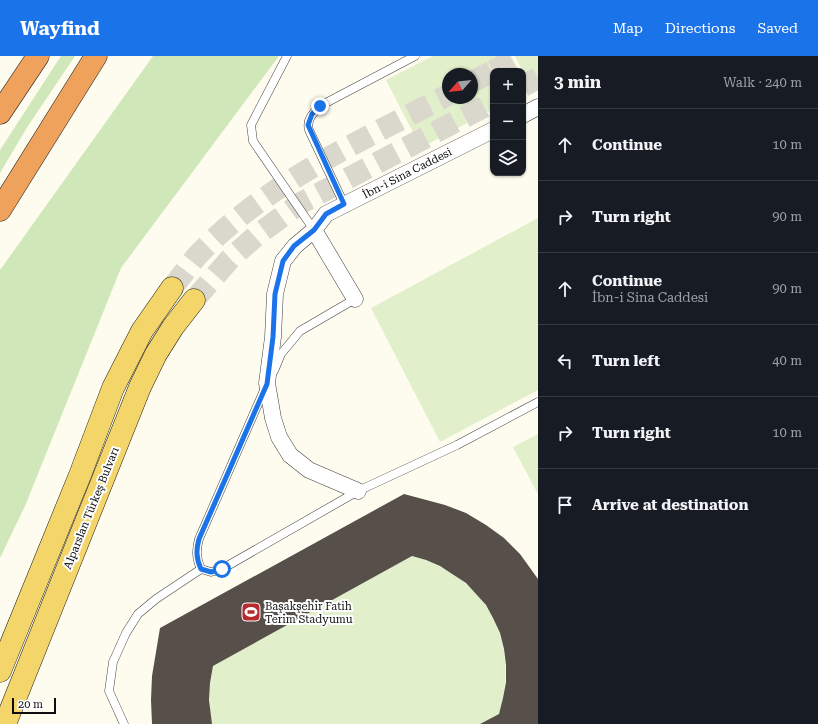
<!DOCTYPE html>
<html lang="en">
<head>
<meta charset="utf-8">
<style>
	:root { --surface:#171b24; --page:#20242c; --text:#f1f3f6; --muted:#9ea1a6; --line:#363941; --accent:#1a73e8 }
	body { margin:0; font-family:"Roboto Serif",serif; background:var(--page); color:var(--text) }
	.controls { position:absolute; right:12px; top:12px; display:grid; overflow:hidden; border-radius:8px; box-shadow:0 1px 3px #0004 }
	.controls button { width:36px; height:36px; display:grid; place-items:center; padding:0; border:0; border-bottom:1px solid var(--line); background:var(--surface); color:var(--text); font:20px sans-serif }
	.compass { position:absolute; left:442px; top:12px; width:36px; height:36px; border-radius:50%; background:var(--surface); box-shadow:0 1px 3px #0004; rotate:243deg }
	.scale { position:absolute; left:12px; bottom:10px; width:44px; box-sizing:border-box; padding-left:4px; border:2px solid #0d0d0d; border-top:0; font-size:11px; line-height:14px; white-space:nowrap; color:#0d0d0d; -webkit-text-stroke:3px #fff; paint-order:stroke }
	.stop { position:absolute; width:12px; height:12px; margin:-9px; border:3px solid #1a73e8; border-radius:50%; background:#fff }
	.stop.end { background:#1a73e8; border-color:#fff; box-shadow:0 1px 4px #0008 }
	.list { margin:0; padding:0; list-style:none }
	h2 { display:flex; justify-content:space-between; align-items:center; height:52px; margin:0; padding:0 16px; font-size:17px }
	h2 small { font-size:13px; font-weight:400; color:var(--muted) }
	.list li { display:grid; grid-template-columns:26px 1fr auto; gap:12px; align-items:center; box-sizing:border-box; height:72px; padding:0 16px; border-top:1px solid var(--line) }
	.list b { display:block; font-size:15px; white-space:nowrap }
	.list p { margin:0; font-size:13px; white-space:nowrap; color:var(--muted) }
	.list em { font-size:13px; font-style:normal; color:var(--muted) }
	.icon { flex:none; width:22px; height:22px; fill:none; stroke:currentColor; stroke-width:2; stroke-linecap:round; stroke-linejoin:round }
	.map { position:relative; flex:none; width:538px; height:668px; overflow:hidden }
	header { display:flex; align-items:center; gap:24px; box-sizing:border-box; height:56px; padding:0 20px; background:var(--accent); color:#fff }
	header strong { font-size:19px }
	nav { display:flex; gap:22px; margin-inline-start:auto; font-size:14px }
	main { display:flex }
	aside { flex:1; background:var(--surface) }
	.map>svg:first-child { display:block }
	.green { fill:#d0e8b9 }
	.pitch { fill:#e2efcb; fill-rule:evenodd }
	.building { fill:#564f4a }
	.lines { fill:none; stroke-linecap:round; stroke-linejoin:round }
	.primary-tunnel { stroke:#dad8cc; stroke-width:22; stroke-dasharray:22 11; stroke-linecap:butt }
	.service-casing { stroke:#404040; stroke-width:9 }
	.minor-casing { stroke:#404040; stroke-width:17 }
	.primary-casing { stroke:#1e1e1e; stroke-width:23 }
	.motorway-casing { stroke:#1e1e1e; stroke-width:23 }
	.service { stroke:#fff; stroke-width:8 }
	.minor { stroke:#fff; stroke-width:16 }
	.primary { stroke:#f4d569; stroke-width:22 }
	.motorway { stroke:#efa25c; stroke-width:22 }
	.route { stroke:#1a73e8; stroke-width:5 }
	.labels { text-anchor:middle; stroke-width:4; stroke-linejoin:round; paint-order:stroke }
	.street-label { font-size:11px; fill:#0d0d0d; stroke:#fff }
	.poi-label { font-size:11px; fill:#0d0d0d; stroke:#fff; text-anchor:start }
</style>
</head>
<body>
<header>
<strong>Wayfind</strong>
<nav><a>Map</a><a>Directions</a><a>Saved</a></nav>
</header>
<main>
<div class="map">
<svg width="538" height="668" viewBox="0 0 538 668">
	<rect width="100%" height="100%" fill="#fefcee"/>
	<!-- green -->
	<g class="green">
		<path d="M61,0H75L28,70L0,117V94Z"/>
		<path d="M153,0H279L121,212L25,450L0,502V214Z"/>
	</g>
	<!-- pitch -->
	<g class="pitch">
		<path d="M433,0H511L519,15H493V53L421,92L386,24ZM448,18H472V42H448Z"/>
		<path d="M515,0H538V28L531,32Z"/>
		<path d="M538,162V334L440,386L371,252Z"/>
		<path d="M538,378V438L513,391Z"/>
		<path d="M412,500C486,520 521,585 499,658L480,668H212C208,648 209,630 213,610Z"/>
	</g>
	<!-- building -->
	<path class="building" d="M404,438L445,449L466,457L486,469L504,482L520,498L538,523V668H480L499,658L503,642L506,626V609L504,593L500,577L493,562L486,549L466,527L440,510L426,504L412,500L213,610L210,627L209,644L212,668H152L151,644L152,620L160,572Z"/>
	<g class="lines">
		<!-- primary-tunnel -->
		<g class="primary-tunnel">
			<path d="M493,15L521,0"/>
			<path d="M472,26L493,15"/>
			<path d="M523,30L538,22"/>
			<path d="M172,232C180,222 188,211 196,201C265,127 361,85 448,39"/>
			<path d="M194,244L230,203L257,179L301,147L493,46"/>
		</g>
		<defs>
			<g id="service">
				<path d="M287,0L251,69L253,85L314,174"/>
				<path d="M344,148L309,74C306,64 313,57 320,50L415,0"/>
				<path d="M274,315L281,298L300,275L355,243"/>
				<path d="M265,332L199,483C196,494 196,502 201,513L211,516L222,513L358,435L457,389L538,346"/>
				<path d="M124,668L109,635L113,606L126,577L138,558L156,543L201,513"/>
			</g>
			<g id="minor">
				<path d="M523,59L538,51"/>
				<path d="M314,174L355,243"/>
				<path d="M358,435L309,414L290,399L279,381L273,362L267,327L273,281L275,238L283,205L295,190L314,174L326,158L493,74"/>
			</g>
			<g id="primary">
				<path d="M0,615L80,419L113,332L142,275L172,232"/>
				<path d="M5,668L140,331L156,298L173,271L194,244"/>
			</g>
			<g id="motorway">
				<path d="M0,57L38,0"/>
				<path d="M0,154L96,0"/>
			</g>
		</defs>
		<!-- service casing -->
		<use href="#service" class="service-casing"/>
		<!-- minor casing -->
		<use href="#minor" class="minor-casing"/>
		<!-- primary casing -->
		<use href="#primary" class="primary-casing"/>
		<!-- motorway casing -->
		<use href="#motorway" class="motorway-casing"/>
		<!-- service -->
		<use href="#service" class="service"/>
		<!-- minor -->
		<use href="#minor" class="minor"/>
		<!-- primary -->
		<use href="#primary" class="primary"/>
		<!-- motorway -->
		<use href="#motorway" class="motorway"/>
	</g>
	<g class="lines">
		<!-- route -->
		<path class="route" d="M222,513L211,516L201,513C196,502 196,494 199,483L267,328L273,281L275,238L283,205L294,190L314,174L326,158L344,148L308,69L312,58L320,50"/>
	</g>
	<!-- icons -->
	<defs>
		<symbol id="stadium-square" viewBox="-11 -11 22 22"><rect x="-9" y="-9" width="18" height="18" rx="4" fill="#b92a2e" stroke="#fff"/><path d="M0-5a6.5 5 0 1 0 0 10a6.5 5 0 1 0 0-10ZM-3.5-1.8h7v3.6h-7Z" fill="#fff"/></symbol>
	</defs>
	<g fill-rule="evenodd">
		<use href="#stadium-square" x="240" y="545" width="22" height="22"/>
	</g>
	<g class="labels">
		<!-- street labels -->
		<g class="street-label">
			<text transform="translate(407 117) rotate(-27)" y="4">İbn-i Sina Caddesi</text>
			<text transform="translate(91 452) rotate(-68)" y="4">Alparslan Türkeş Bulvarı</text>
		</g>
		<!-- poi labels -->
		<g class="poi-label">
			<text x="265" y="554">Başakşehir Fatih<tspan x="265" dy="13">Terim Stadyumu</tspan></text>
		</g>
	</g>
</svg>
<div class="controls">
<button>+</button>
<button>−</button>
<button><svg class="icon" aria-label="layers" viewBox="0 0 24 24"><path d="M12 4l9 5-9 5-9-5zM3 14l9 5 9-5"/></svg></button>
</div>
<svg class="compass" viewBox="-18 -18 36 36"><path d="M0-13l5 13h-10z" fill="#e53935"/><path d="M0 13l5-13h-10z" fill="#9ea1a6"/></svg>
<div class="scale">20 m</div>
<div class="stop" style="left:222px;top:513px"></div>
<div class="stop end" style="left:320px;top:50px"></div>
</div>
<aside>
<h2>3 min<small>Walk · 240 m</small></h2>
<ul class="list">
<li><svg class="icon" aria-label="ahead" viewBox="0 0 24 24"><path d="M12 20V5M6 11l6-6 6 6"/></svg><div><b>Continue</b></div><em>10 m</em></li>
<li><svg class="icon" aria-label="right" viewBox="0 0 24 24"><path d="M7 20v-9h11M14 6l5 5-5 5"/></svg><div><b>Turn right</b></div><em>90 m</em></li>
<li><svg class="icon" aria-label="ahead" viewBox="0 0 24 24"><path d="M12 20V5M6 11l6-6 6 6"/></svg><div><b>Continue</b><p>İbn-i Sina Caddesi</p></div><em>90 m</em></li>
<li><svg class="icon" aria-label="left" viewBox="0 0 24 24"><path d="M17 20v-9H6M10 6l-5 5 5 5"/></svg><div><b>Turn left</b></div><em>40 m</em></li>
<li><svg class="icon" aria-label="right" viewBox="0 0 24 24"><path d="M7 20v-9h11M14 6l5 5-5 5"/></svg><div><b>Turn right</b></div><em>10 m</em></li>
<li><svg class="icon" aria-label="arrive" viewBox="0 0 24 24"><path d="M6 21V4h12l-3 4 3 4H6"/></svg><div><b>Arrive at destination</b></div></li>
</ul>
</aside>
</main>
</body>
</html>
